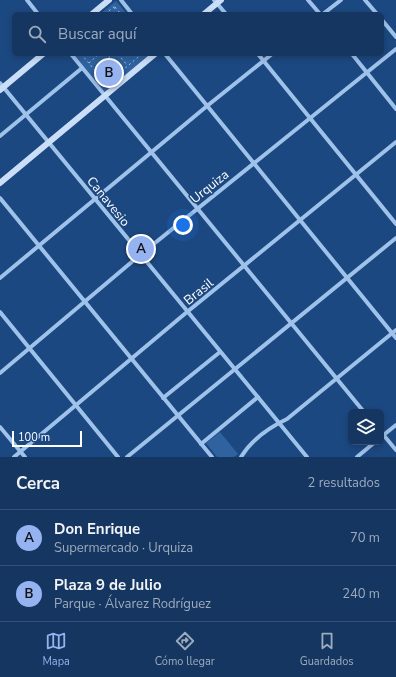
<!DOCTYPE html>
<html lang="es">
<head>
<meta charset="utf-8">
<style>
	:root { --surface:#153661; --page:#1e3e67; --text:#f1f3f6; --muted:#9dabbd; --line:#345076; --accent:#95b2f1 }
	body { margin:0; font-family:"Nunito Sans",sans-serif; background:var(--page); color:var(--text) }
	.controls { position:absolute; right:12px; bottom:12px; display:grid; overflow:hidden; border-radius:6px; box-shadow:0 2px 6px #0003 }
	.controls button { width:36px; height:36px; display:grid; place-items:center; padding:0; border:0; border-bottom:1px solid var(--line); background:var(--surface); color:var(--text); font:20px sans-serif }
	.scale { position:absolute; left:12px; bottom:10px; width:70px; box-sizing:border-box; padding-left:4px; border:2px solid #fff; border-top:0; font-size:11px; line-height:14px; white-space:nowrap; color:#fff; -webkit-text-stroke:3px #1c4881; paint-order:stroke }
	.you { position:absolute; left:183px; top:225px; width:14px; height:14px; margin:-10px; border:3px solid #fff; border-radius:50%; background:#1a73e8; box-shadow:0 0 0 6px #1a73e833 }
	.badge { display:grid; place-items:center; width:26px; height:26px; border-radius:50%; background:var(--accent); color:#111; font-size:13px; font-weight:700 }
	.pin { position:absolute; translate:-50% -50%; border:2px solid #fff; box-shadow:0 1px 4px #0006 }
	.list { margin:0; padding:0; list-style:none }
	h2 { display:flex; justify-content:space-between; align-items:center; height:52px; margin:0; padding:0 16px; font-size:17px }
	h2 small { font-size:13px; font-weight:400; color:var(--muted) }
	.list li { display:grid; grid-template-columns:26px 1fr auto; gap:12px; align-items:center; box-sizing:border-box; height:56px; padding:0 16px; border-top:1px solid var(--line) }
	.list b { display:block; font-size:15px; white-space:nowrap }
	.list p { margin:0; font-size:13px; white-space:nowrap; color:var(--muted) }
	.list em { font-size:13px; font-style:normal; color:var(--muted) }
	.icon { flex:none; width:22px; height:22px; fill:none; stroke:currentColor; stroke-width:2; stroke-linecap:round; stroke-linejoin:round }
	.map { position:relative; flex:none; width:396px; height:457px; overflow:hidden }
	.search { position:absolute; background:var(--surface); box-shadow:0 2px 6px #0003; left:12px; right:12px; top:12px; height:44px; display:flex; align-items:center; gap:10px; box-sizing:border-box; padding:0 14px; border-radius:6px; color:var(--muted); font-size:15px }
	.sheet { height:164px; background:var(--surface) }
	nav { display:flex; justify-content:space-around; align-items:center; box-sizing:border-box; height:56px; border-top:1px solid var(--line); background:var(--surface); font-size:11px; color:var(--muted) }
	nav a { display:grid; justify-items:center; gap:2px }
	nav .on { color:var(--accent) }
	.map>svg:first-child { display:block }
	.green { fill:#2f629f }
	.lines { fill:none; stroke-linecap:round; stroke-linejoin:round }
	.path { stroke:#9fc2ea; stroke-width:1; stroke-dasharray:2 3; stroke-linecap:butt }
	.minor { stroke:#9fc2ea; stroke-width:4 }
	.secondary { stroke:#cbdef7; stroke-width:6 }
	.labels { text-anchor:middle; stroke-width:3; stroke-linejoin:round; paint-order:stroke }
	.street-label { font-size:13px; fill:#fff; stroke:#1c4881 }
</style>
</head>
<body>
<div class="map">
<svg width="396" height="457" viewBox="0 0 396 457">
	<rect width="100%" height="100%" fill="#1c4881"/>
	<!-- green -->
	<g class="green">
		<path d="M116,1L127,14H100Z"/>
		<path d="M74,54H151L105,92Z"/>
		<path d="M220,432L238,454L234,457H217L206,443Z"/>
	</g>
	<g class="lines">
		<!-- path -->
		<g class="path">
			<path d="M115,7L121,14"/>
			<path d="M105,14L115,6"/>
			<path d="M114,14L115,7"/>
			<path d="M81,54L106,83"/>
			<path d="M107,54L109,57"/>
			<path d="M118,54L127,65"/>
			<path d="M89,63L99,54"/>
			<path d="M106,83L109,57L113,54"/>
			<path d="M106,84L142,54"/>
		</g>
		<!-- minor -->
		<g class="minor">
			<path d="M27,0L38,14"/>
			<path d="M121,0L132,14"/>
			<path d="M214,0L226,14"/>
			<path d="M308,0L320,14"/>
			<path d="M365,0L377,14"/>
			<path d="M323,14L341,0"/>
			<path d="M382,20L396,37"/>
			<path d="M71,54L364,412"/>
			<path d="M165,54L396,338"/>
			<path d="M258,54L396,224"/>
			<path d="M352,54L396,109"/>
			<path d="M0,83L307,457"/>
			<path d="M0,136L82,68"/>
			<path d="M0,198L212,457"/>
			<path d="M0,278L207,106L272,54"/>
			<path d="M0,312L118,457"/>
			<path d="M0,373L140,255L396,49"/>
			<path d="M163,398L220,352"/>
			<path d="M0,427L25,457"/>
			<path d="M381,432L396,450"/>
			<path d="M381,437L396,425"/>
			<path d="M201,444L258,397"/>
			<path d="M14,457L187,312L396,142"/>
			<path d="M127,457L396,238"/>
			<path d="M241,457C252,439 268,428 287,419L396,330"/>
			<path d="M357,457L375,442"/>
		</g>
		<!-- secondary -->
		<g class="secondary">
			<path d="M92,14L109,0"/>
			<path d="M204,14L221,0"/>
			<path d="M0,90L43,54"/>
			<path d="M0,183L155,54"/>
		</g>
	</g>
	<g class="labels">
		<!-- street labels -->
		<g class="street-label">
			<text transform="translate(209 186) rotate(-39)" y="5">Urquiza</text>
			<text transform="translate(109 201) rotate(51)" y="5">Canavesio</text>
			<text transform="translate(198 291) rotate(-39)" y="5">Brasil</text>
		</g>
	</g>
</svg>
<div class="controls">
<button><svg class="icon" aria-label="layers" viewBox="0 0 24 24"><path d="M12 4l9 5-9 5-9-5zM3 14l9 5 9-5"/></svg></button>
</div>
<div class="scale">100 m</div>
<div class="you"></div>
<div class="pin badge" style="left:141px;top:249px">A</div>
<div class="pin badge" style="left:109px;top:73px">B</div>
<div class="search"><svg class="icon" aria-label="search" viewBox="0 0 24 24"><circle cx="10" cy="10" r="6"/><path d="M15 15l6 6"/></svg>Buscar aquí</div>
</div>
<section class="sheet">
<h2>Cerca<small>2 resultados</small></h2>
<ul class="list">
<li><span class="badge">A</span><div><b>Don Enrique</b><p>Supermercado · Urquiza</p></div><em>70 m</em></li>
<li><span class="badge">B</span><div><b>Plaza 9 de Julio</b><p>Parque · Álvarez Rodríguez</p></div><em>240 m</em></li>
</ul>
</section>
<nav>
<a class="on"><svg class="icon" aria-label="map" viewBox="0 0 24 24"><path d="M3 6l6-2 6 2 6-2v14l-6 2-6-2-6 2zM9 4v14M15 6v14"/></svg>Mapa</a>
<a><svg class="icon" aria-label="directions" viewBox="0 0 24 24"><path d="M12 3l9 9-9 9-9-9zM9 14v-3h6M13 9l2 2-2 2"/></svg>Cómo llegar</a>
<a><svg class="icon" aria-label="saved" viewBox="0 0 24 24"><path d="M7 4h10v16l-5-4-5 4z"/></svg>Guardados</a>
</nav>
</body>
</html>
